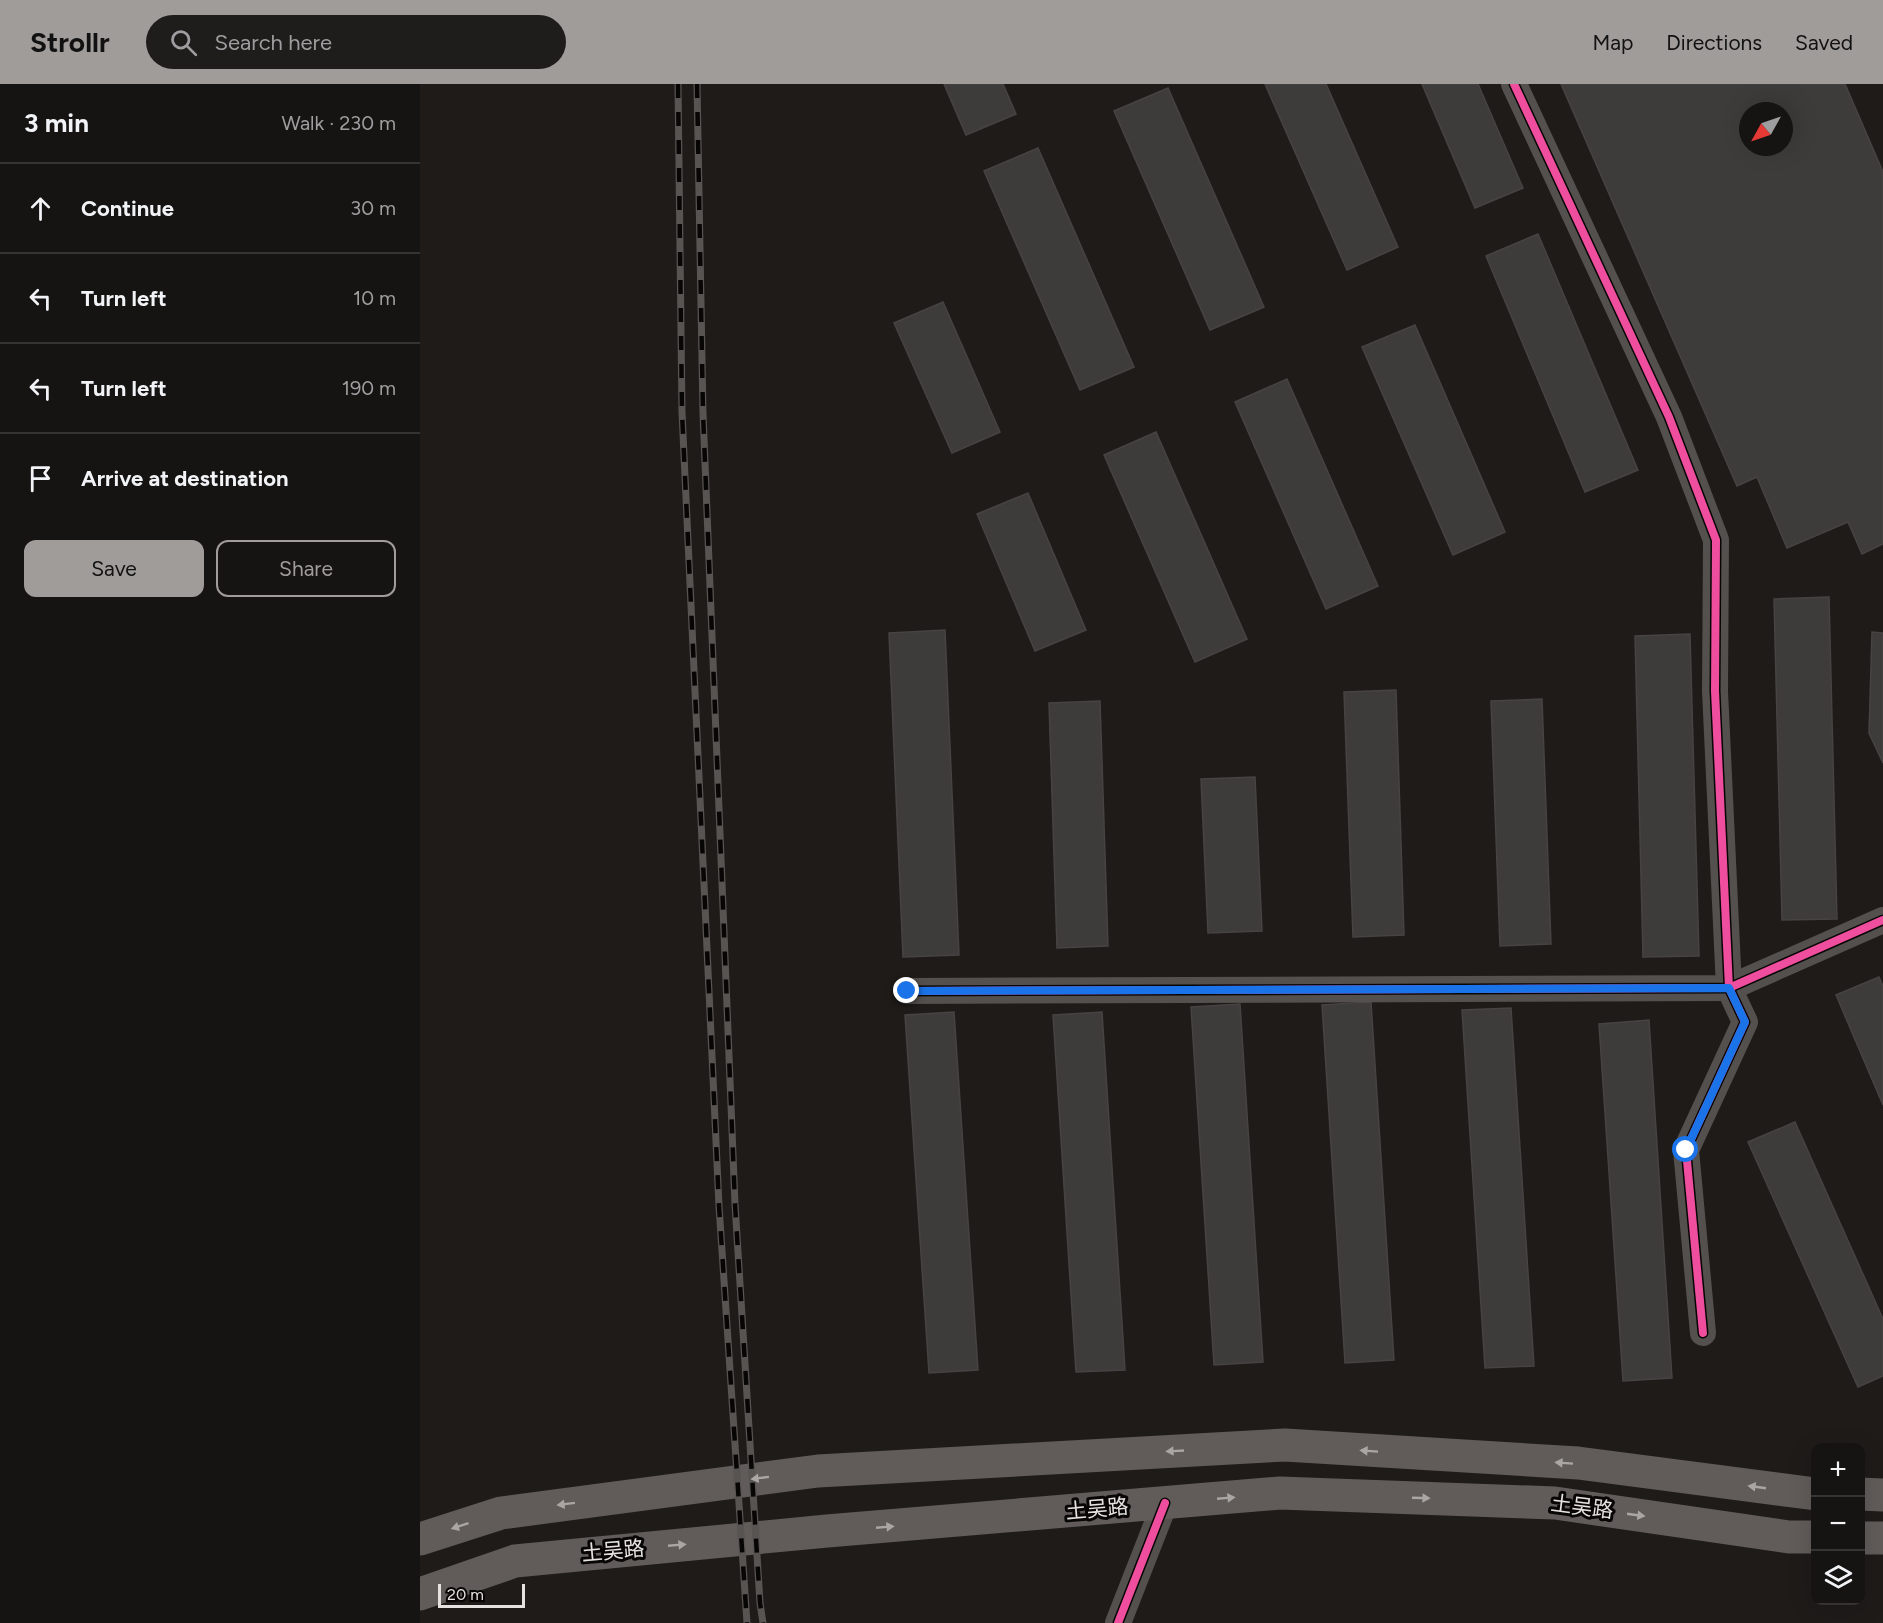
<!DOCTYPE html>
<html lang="en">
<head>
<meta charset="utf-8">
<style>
	:root { --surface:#161413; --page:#1f1d1c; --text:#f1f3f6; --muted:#9e9ea0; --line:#353333; --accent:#9f9c9a }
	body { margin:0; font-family:Figtree,"Noto Sans SC",sans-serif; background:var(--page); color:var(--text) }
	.controls { position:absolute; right:18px; bottom:18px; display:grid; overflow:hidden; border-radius:12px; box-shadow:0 6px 24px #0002 }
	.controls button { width:54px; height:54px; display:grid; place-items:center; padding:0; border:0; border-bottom:2px solid var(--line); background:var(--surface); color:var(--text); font:30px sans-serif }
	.compass { position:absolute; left:1319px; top:18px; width:54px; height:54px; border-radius:50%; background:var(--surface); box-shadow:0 6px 24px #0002; rotate:230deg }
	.scale { position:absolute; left:18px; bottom:15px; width:87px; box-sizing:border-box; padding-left:6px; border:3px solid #e5e2df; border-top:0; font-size:16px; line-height:21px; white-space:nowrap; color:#e5e2df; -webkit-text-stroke:4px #080605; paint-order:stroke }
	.stop { position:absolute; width:18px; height:18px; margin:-14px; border:4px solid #1a73e8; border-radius:50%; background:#fff }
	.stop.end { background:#1a73e8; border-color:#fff; box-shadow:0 2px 6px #0008 }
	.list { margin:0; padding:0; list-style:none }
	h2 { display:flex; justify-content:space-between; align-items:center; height:78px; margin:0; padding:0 24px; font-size:26px }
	h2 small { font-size:20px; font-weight:400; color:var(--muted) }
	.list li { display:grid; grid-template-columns:39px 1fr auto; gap:18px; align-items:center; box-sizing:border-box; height:90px; padding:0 24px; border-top:2px solid var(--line) }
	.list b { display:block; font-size:22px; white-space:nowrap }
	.list em { font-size:20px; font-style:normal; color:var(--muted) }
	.actions { display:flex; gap:12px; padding:18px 24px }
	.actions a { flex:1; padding:14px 0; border:2px solid var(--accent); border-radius:12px; text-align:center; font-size:21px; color:var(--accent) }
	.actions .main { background:var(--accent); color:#111 }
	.icon { flex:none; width:33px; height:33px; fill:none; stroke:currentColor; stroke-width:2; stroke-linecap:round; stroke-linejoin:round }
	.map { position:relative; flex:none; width:1463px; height:1539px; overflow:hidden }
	header { display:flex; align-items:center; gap:36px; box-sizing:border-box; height:84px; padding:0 30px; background:var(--accent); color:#111 }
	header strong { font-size:28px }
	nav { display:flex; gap:33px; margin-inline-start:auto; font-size:21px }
	.search { width:420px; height:54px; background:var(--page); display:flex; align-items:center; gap:15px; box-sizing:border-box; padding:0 21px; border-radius:33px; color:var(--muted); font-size:22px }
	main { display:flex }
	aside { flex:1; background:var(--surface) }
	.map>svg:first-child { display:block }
	.building { fill:#3e3c3a; stroke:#464342; stroke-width:1.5; fill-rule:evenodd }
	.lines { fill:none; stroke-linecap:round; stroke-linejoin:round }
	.minor { stroke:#54504d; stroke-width:26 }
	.secondary { stroke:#615c59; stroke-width:33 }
	.rail-casing { stroke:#585452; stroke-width:7 }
	.rail { stroke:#080605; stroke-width:4.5; stroke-dasharray:14; stroke-linecap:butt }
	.cycleway-casing { stroke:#080605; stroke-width:11 }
	.cycleway { stroke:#ef4d9e; stroke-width:8 }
	.oneway { fill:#aaa6a3 }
	.route { stroke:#1a73e8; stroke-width:8 }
	.labels { text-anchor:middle; stroke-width:6; stroke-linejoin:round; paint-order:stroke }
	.street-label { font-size:21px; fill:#e5e2df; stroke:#080605 }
</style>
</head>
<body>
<header>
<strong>Strollr</strong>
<div class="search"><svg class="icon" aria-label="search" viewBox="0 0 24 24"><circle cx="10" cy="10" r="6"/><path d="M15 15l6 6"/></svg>Search here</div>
<nav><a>Map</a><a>Directions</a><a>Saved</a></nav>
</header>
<main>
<aside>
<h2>3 min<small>Walk · 230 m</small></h2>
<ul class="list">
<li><svg class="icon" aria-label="ahead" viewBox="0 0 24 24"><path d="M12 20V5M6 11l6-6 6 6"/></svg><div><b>Continue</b></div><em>30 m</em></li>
<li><svg class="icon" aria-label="left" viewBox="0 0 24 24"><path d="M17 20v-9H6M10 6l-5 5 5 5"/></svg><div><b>Turn left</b></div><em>10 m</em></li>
<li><svg class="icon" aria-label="left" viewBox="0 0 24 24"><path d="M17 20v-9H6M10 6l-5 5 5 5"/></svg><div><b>Turn left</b></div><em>190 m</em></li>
<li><svg class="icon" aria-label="arrive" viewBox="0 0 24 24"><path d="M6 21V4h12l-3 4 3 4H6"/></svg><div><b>Arrive at destination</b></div></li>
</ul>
<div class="actions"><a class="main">Save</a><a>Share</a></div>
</aside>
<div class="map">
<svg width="1463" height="1539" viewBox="0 0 1463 1539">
	<rect width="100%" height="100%" fill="#1e1b19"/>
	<!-- building -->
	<g class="building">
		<path d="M524,0H583L596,30L546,51Z"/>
		<path d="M845,0H906L978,163L927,186Z"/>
		<path d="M1002,0H1058L1103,104L1055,124Z"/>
		<path d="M1141,0H1425L1463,88V460L1442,470L1428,438L1367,464L1337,393L1317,402ZM1328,27H1364V63H1328Z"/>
		<path d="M748,4L844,223L790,246L694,27Z"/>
		<path d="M618,64L714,283L660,306L564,87Z"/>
		<path d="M1118,150L1218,386L1165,408L1066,172Z"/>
		<path d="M523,218L580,348L532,369L474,239Z"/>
		<path d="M995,241L1085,448L1033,471L942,263Z"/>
		<path d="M867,295L958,502L906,525L815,318Z"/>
		<path d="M736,348L827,555L775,578L684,371Z"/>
		<path d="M608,409L666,546L615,567L557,430Z"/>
		<path d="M1409,513L1417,835L1362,836L1354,515Z"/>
		<path d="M525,546L539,871L483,873L469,549Z"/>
		<path d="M1452,548L1463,549V679L1449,649Z"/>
		<path d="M1270,550L1279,872L1223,873L1215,552Z"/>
		<path d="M976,606L984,851L933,853L924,608Z"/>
		<path d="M1122,615L1131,860L1080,862L1071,617Z"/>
		<path d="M680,617L688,862L637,864L629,619Z"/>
		<path d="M835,693L842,847L788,849L781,695Z"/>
		<path d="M1459,893L1463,902V1021L1416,911Z"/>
		<path d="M951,918L974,1276L925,1279L902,921Z"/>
		<path d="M820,920L843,1278L794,1281L771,923Z"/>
		<path d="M1091,924L1114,1282L1065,1284L1042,926Z"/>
		<path d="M534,928L558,1286L509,1289L485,931Z"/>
		<path d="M682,928L705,1286L656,1288L633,931Z"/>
		<path d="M1229,936L1252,1294L1203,1297L1179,940Z"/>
		<path d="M1375,1038L1463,1235V1292L1438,1303L1328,1058Z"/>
	</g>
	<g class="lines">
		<!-- minor -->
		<g class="minor">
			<path d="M1094,0L1249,333L1296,456L1295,607L1309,904L1325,938L1266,1066L1283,1249"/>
			<path d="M487,907L1309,904L1463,836"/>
			<path d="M698,1539L745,1419"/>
		</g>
		<!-- secondary -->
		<g class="secondary">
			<path d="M1440,1410L1463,1411"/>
			<path d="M1440,1454H1463"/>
			<path d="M0,1455L81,1429L398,1387L865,1361L1158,1379L1396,1410"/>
			<path d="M0,1510L95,1477L407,1447L860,1409L1135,1419L1369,1453H1396"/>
		</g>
		<defs>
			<g id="rail">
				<path d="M258,0L262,328L299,1122L327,1539"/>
				<path d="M277,0L283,329L315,1120L340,1519L343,1539"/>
			</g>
		</defs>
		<!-- rail casing -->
		<use href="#rail" class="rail-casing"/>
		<!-- rail -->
		<use href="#rail" class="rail"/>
		<defs>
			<g id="cycleway">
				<path d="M1094,0L1249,333L1296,456L1295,607L1309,904L1325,938L1266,1066L1283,1249"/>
				<path d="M487,907L1309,904L1463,836"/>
				<path d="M698,1539L745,1419"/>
			</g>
		</defs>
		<!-- cycleway casing -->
		<use href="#cycleway" class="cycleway-casing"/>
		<!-- cycleway -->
		<use href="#cycleway" class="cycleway"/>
	</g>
	<!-- one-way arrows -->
	<defs><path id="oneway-solid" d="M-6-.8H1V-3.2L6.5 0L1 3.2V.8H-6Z" transform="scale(1.5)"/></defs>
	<g class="oneway">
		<use href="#oneway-solid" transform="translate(755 1367) rotate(177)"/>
		<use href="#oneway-solid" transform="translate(949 1367) rotate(-176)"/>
		<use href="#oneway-solid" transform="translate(1144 1379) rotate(-176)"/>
		<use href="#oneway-solid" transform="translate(340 1394) rotate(173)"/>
		<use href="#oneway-solid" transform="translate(1337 1403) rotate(-172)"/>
		<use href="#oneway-solid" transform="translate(806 1414) rotate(-5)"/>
		<use href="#oneway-solid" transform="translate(1001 1414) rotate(2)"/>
		<use href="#oneway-solid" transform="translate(146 1420) rotate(173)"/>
		<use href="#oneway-solid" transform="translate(1216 1431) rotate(8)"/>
		<use href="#oneway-solid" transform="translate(40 1442) rotate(162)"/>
		<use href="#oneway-solid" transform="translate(465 1443) rotate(-5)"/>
		<use href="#oneway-solid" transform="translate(257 1461) rotate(-5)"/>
	</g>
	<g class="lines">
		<!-- route -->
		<path class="route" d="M487,907L1309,904L1325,938L1266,1066"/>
	</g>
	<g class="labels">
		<!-- street labels -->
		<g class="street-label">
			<text transform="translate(1162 1423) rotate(7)" y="7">土吴路</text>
			<text transform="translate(677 1425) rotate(-5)" y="7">土吴路</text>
			<text transform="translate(193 1467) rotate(-5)" y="7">土吴路</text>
		</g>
	</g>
</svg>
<div class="controls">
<button>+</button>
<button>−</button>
<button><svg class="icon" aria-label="layers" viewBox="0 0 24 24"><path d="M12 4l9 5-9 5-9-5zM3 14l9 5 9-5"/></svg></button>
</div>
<svg class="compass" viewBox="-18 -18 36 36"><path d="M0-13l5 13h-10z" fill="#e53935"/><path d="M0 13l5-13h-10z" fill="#9e9ea0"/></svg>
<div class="scale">20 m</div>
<div class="stop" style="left:1266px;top:1066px"></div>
<div class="stop end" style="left:487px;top:907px"></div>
</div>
</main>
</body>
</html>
